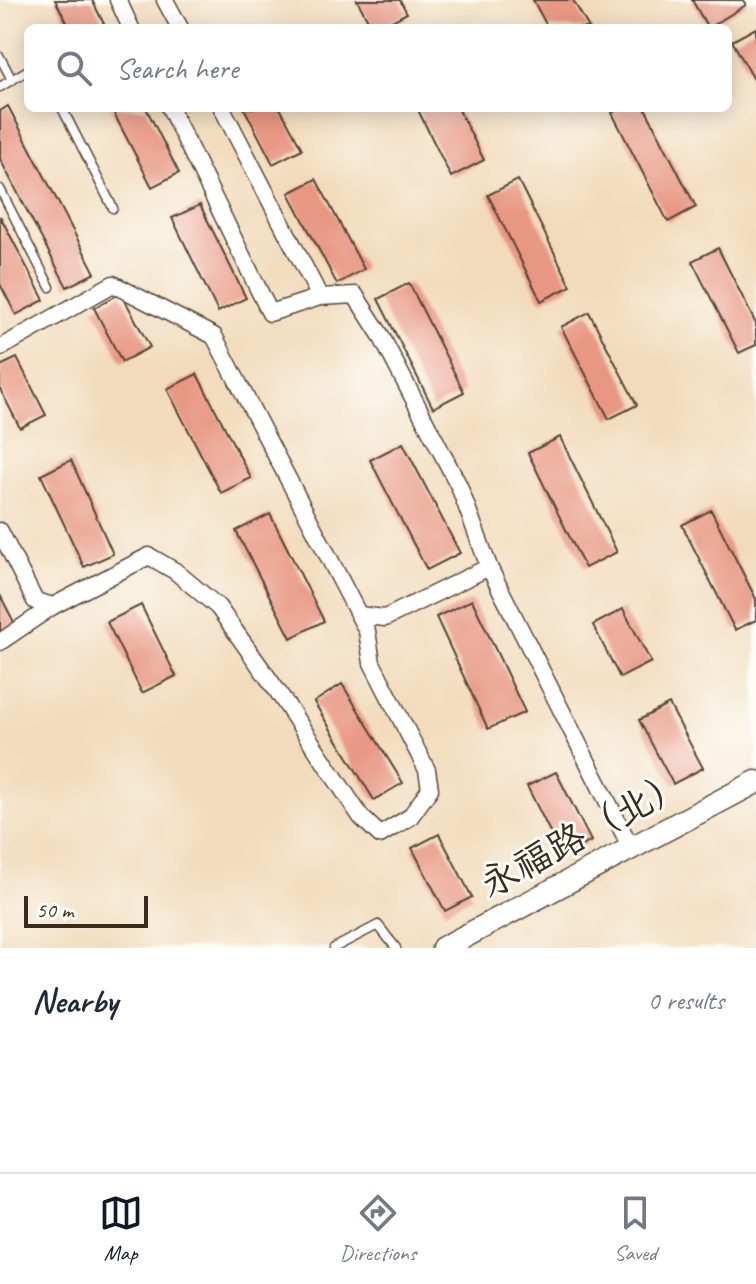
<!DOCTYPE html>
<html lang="en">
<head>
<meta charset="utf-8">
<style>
	:root { --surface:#fff; --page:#f6f6f7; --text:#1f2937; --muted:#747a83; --line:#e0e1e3; --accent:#111827 }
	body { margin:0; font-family:Caveat,"LXGW WenKai TC",sans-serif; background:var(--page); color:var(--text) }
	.scale { position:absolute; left:24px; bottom:20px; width:124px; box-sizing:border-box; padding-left:8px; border:4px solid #3b2a1e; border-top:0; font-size:22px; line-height:28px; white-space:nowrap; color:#3b2a1e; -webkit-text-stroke:6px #fdfcf7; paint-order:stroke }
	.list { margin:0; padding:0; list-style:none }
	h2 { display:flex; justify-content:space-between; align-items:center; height:104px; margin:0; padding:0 32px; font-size:34px }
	h2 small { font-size:26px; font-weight:400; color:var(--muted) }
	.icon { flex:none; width:44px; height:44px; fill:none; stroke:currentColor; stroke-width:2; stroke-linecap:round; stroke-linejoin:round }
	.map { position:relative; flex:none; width:756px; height:948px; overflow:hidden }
	.search { position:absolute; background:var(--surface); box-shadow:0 4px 20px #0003; left:24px; right:24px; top:24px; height:88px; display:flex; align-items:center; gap:20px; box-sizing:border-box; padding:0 28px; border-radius:12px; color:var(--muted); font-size:30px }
	.sheet { height:224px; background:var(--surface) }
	nav { display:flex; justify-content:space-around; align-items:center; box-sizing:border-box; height:112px; border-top:2px solid var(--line); background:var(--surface); font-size:22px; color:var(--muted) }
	nav a { display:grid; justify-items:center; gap:4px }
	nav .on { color:var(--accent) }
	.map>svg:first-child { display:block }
	.building { fill:#e89783 }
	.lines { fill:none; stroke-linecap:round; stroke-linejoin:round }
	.lane-casing { stroke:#564536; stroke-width:11 }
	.street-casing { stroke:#564536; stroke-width:19 }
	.secondary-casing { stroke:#564536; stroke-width:25 }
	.lane { stroke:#fff; stroke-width:8 }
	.street { stroke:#fff; stroke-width:16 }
	.secondary { stroke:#fff; stroke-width:22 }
	.labels { text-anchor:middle; stroke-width:6; stroke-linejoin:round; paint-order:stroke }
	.street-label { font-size:38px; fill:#3b2a1e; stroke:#fdfcf7 }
</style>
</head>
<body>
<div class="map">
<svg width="756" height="948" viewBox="0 0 756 948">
	<rect width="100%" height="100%" fill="#fdfcf7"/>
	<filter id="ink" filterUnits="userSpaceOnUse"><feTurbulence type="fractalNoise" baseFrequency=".0125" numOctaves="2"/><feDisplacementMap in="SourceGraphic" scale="16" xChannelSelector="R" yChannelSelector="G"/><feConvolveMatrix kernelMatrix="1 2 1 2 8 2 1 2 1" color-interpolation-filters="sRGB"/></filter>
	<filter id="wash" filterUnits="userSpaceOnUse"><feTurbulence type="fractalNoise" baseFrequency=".006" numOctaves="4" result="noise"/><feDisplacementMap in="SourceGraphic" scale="32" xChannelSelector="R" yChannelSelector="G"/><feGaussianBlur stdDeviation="1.8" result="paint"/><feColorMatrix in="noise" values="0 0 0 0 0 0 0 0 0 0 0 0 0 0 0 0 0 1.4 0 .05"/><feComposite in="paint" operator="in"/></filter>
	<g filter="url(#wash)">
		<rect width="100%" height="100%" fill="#f2dbbc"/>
		<g id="blocks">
			<!-- building -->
			<g class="building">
				<path d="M55,0H92L106,28H70Z"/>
				<path d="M357,0H400L407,13L379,28H372Z"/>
				<path d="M533,0H573L589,28H548Z"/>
				<path d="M692,0H743L746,5L708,28Z"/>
				<path d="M756,28V83L732,41Z"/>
				<path d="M8,106L95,273L67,287L0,159V111Z"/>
				<path d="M111,108H146L179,173L152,187Z"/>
				<path d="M244,108H280L302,149L273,164Z"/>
				<path d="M417,108H458L484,160L451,177Z"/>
				<path d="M621,108H645L696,207L668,222L612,113Z"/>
				<path d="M316,179L364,269L337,284L289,193Z"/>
				<path d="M518,180L571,286L541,301L488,195Z"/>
				<path d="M200,205L246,298L218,312L172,218Z"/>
				<path d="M0,216L44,300L16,315L0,284Z"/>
				<path d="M718,248L756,324V345L739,353L692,261Z"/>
				<path d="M409,283L464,392L433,408L378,299Z"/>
				<path d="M121,293L150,347L122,362L94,308Z"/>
				<path d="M589,312L637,405L609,419L561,327Z"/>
				<path d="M17,358L46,415L20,428L0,389V366Z"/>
				<path d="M197,374L251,478L221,493L167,389Z"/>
				<path d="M560,437L617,552L585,568L528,453Z"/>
				<path d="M403,443L460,553L427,570L370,460Z"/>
				<path d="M71,460L113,554L84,567L41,475Z"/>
				<path d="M711,510L756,599V620L735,630L682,525Z"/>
				<path d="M270,514L324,621L291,638L236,531Z"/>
				<path d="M0,595L16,626L0,634Z"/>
				<path d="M472,600L525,712L488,729L436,617Z"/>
				<path d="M141,605L176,676L142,693L107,622Z"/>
				<path d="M623,609L651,662L620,678L593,625Z"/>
				<path d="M342,684L403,783L374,800L314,702Z"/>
				<path d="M669,704L703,768L673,784L639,720Z"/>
				<path d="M556,772L591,841L562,856L527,786Z"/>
				<path d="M439,834L472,897L445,911L412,848Z"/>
			</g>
		</g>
	</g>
	<g filter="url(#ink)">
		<use href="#blocks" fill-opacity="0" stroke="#564536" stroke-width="2"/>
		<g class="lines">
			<defs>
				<g id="lane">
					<path d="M0,57L12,80"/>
					<path d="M0,87L28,70"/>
					<path d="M62,108L113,208"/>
					<path d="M0,189L50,287"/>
					<path d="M334,948L378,925L396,948"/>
				</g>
				<g id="street">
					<path d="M118,0L131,28"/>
					<path d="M165,0L180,28"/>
					<path d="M170,108L270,313L320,297L355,295L380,334L459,486L489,567L385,618L359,615"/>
					<path d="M222,108L320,297"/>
					<path d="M0,348L113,284L214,336L367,631L372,663L427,770L430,789L410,817L380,835L361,817L278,692L218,607L175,571L149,556L53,606L35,601L0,531"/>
					<path d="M489,567L631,848"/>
					<path d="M0,642L53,606"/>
				</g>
				<path id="secondary" d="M443,948L756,782"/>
			</defs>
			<!-- lane casing -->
			<use href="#lane" class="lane-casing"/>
			<!-- street casing -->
			<use href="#street" class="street-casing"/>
			<!-- secondary casing -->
			<use href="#secondary" class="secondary-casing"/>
			<!-- lane -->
			<use href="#lane" class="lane"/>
			<!-- street -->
			<use href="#street" class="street"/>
			<!-- secondary -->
			<use href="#secondary" class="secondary"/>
		</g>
	</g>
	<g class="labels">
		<!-- street labels -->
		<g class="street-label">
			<text transform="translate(583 833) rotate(-28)" y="13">永福路（北）</text>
		</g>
	</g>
</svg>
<div class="scale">50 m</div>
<div class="search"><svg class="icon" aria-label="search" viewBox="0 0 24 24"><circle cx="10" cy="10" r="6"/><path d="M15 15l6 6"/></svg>Search here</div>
</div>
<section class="sheet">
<h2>Nearby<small>0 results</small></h2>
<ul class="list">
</ul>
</section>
<nav>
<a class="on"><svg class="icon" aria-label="map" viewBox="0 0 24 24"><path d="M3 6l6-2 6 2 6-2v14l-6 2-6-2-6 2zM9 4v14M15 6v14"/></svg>Map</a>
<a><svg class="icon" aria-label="directions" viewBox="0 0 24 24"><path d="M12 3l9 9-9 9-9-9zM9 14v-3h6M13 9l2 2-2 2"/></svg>Directions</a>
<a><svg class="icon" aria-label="saved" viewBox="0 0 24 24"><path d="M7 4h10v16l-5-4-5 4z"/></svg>Saved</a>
</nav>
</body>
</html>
